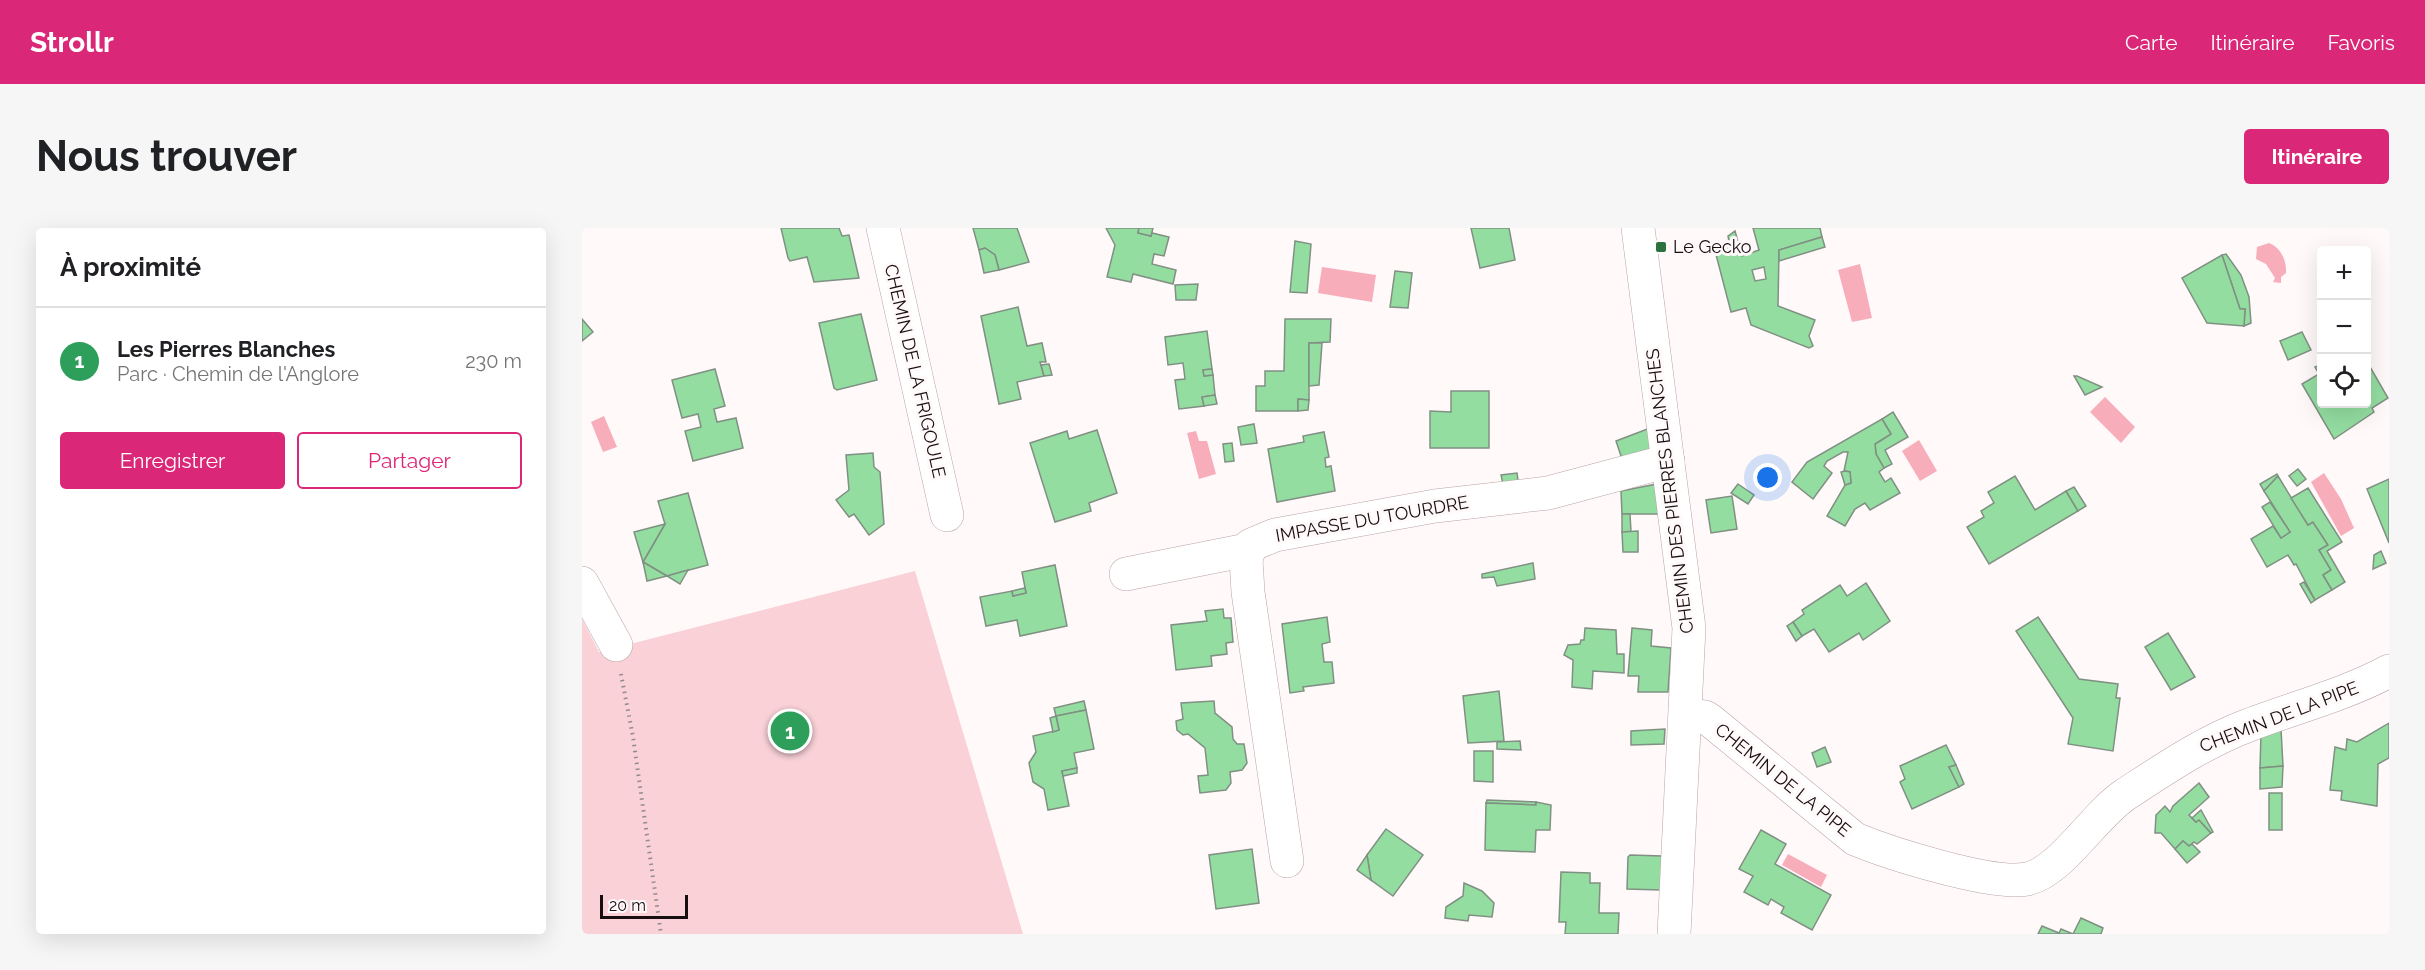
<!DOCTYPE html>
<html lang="fr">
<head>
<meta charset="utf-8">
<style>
	:root { --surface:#fff; --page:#f6f6f6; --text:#202124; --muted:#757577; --line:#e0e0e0; --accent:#db2777 }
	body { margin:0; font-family:Raleway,sans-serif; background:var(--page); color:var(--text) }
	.controls { position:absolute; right:18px; top:18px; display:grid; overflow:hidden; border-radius:6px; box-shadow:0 6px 24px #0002 }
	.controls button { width:54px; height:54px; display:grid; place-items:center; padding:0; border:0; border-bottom:2px solid var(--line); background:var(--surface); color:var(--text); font:30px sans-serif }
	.scale { position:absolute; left:18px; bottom:15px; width:88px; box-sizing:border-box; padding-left:6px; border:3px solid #180f11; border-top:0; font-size:16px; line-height:21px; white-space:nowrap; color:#180f11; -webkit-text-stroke:4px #fff9fa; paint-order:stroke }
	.you { position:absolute; left:1186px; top:250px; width:21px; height:21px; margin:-15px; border:4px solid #fff; border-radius:50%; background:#1a73e8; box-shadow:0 0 0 9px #1a73e833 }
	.badge { display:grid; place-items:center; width:39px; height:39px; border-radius:50%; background:var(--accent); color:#fff; font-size:20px; font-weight:700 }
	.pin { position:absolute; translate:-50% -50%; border:3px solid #fff; box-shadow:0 2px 6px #0006 }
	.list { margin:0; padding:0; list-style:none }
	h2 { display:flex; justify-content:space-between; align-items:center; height:78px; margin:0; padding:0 24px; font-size:26px }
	h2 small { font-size:20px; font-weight:400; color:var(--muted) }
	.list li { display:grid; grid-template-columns:39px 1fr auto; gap:18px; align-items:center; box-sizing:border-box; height:108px; padding:0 24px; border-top:2px solid var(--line) }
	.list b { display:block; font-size:22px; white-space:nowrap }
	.list p { margin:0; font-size:20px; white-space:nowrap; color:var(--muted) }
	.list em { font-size:20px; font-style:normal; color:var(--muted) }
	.actions { display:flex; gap:12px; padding:18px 24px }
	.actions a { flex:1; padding:14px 0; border:2px solid var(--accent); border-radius:6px; text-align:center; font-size:21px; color:var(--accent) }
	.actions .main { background:var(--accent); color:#fff }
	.icon { flex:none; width:33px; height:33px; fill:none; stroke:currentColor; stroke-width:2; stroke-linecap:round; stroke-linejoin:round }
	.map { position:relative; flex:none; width:1807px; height:706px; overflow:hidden; border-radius:6px }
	header { display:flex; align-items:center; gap:36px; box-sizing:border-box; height:84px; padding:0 30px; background:var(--accent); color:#fff }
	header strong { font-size:28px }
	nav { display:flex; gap:33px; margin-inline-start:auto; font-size:21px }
	.intro { display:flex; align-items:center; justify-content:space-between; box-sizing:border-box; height:144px; padding:0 36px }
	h1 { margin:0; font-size:42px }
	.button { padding:15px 27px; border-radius:6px; background:var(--accent); color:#fff; font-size:21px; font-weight:700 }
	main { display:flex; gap:36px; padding:0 36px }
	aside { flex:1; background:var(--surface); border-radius:6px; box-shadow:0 6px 24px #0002 }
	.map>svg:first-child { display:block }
	.green { fill:#f9d1d7 }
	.water { fill:#f8adbb }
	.building { fill:#93dda1; stroke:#809082; stroke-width:1.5; fill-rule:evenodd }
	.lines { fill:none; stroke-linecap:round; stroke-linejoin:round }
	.minor-casing { stroke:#bba3a7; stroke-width:34 }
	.path { stroke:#938c8d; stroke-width:4; stroke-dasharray:1.5 4.5; stroke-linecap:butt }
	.minor { stroke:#fff; stroke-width:33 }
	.poi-dot { fill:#2b723e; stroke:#fff9fa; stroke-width:2 }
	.labels { text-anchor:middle; stroke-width:6; stroke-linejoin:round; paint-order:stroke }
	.poi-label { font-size:18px; fill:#180f11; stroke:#fff9fa; text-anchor:start }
	.street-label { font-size:18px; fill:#180f11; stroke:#fff9fa }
</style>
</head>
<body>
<header>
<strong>Strollr</strong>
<nav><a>Carte</a><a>Itinéraire</a><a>Favoris</a></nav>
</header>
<div class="intro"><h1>Nous trouver</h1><a class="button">Itinéraire</a></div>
<main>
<aside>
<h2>À proximité<small></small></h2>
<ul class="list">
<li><span class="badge" style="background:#2e9e5b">1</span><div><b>Les Pierres Blanches</b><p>Parc · Chemin de l'Anglore</p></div><em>230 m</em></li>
</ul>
<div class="actions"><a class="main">Enregistrer</a><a>Partager</a></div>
</aside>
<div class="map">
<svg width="1807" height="706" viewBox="0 0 1807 706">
	<rect width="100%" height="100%" fill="#fff9fa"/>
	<!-- green -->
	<path class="green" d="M333,343L441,706H0V391L17,424Z"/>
	<!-- water -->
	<g class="water">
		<path d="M1687,15C1698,19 1705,32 1704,45L1699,49V55L1691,54L1693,50L1684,36L1674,31L1675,19Z"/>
		<path d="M1278,36L1290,90L1270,94L1256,42Z"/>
		<path d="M740,39L794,47L790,74L736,65Z"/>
		<path d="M1523,169L1553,199L1539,215L1508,184Z"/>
		<path d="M22,188L35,219L21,224L9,194Z"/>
		<path d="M614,203L617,213H625L634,246L617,251L605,205Z"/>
		<path d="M1337,212L1355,243L1338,253L1320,223Z"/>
		<path d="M1742,245L1759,271L1772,300L1759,308L1729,254Z"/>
		<path d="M1206,626L1245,647L1239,659L1200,637Z"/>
	</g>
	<!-- building -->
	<g class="building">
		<path d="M199,0H257L260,8L267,7L277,50L232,54L225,29L208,33L206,30Z"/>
		<path d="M391,0H435L447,34L417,42L413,27L403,20L397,22Z"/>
		<path d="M524,0H557L556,5L569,8L570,5L587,9L582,28L572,26L570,36L594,42L591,56L551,46L549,54L525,49L533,17Z"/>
		<path d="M557,0H571L569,8L556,5Z"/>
		<path d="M889,0H927L933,32L898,40Z"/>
		<path d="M1171,0H1238L1240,9L1197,22L1196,78L1233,92L1227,108L1231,118L1227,120L1169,97L1164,80L1149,84L1132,19L1147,14L1146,8L1153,3L1160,28L1177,22ZM1182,39L1184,51L1173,53L1170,42Z"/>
		<path d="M1240,9L1243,19L1197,33V22Z"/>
		<path d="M713,13L729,16L725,65L708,64Z"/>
		<path d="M403,20L413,27L417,42L402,45L397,22Z"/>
		<path d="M1644,26L1659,47L1667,69L1669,95L1662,98L1663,81H1658L1640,27Z"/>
		<path d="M1640,27L1658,81H1663L1662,98L1625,95L1600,50Z"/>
		<path d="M813,43L830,45L826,80L808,79Z"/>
		<path d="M616,56L614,72H594L593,57Z"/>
		<path d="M436,79L445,118L460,115L464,134H458L462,148L435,154L439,171L417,176L399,88Z"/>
		<path d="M279,86L295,152L255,162L252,160L237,95Z"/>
		<path d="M0,91L11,104L0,113Z"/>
		<path d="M703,91H749L748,114L727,115V172L716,171V183H674V158H683V143H702Z"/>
		<path d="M625,103L630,141L621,142L622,148L631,147L633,167L620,169L622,178L597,181L593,152L603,151L601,135L586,137L583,109Z"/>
		<path d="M1720,104L1729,122L1706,132L1698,113Z"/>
		<path d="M727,115H740L737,157L727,158Z"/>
		<path d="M1784,132L1806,170L1790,180L1792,184L1752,211L1720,156L1737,146L1733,139L1740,136V176H1784Z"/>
		<path d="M467,136L470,147L462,148L459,137Z"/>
		<path d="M133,141L143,178L132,181L135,194L154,190L161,220L111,233L103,203L119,199L116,186L100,190L90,152Z"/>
		<path d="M630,141L631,147L622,148L621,142Z"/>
		<path d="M1492,148H1495L1520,159L1503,167Z"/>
		<path d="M869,163H907V220H848V183L869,184Z"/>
		<path d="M633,167L635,176L622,178L620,169Z"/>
		<path d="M716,171L727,172L726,182L716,183Z"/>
		<path d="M1311,184L1326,209L1303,222L1310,236L1302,240L1294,226L1293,216L1309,206L1300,191Z"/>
		<path d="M1300,191L1309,206L1293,216L1294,226L1302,240L1297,244L1303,254L1309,250L1318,265L1288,282L1283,275L1273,281L1263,298L1245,288L1263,257L1269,255L1268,244L1262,243L1266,224H1261L1245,233L1242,238L1250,245L1231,271L1210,254L1225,234Z"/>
		<path d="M672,196L675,215L659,217L656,199Z"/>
		<path d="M1068,200L1071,220L1040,231L1034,213Z"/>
		<path d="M515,202L535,265L507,275L509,283L473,294L448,215L485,203L487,211Z"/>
		<path d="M742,204L747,229L743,230L744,239L749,238L753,263L695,274L686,221L722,214L721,208Z"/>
		<path d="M650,215L652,233L643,234L641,216Z"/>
		<path d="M291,225L292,239L298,244L302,296L287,307L272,286L267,289L254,272L267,262L264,227Z"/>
		<path d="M1716,241L1724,251L1715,258L1707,248Z"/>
		<path d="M1263,243L1268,244L1269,255L1263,257L1259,244Z"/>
		<path d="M935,245L937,259L922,261L919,247Z"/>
		<path d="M1695,246L1696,248L1682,263L1678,256Z"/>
		<path d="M1433,248L1453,282L1484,263L1496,283L1407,336L1385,299L1402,289L1399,283L1412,275L1406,264Z"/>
		<path d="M1696,248L1726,297L1731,294L1746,317L1737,322L1749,342L1741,347L1750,362L1733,372L1714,336L1712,337L1706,327L1685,339L1669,311L1691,298L1699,310L1708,304L1682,263Z"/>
		<path d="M1807,251V315L1785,261Z"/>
		<path d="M1075,256L1078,286H1040L1039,263Z"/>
		<path d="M1156,256L1172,267L1166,276L1149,265Z"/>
		<path d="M1492,259L1504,278L1496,283L1484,263Z"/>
		<path d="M1726,260L1760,314L1745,323L1763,354L1750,362L1741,347L1749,342L1737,322L1746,317L1731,294L1726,297L1709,270Z"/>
		<path d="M106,265L126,337L85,348L61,334L83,296L76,273Z"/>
		<path d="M1150,268L1155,301L1129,305L1124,272Z"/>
		<path d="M1688,274L1708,304L1699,310L1680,279Z"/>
		<path d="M1040,286H1048L1049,304H1040Z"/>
		<path d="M83,296L61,334L52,304Z"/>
		<path d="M1056,303V324H1041L1040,304Z"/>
		<path d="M1799,323L1804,335L1791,341L1792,327Z"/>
		<path d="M61,334L85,348L65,353Z"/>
		<path d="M951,335L953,351L915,358L912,349L900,350V346Z"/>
		<path d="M473,337L485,398L438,408L435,392L404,398L398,369L430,363L431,368L444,365L440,344Z"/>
		<path d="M106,342L98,356L85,348Z"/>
		<path d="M1722,354L1733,372L1729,375L1718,356Z"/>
		<path d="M1284,355L1308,393L1281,412L1277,405L1247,424L1232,401L1220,408L1211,394L1222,386L1220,382L1258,357L1265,368Z"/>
		<path d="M443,360L444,365L431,368L430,363Z"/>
		<path d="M641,381L642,390H649L651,414L644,415L645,426L629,428L630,438L594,442L589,397L625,393L623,383Z"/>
		<path d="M745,389L748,414L740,416L742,434H750L752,455L721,459L722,463L708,465L700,396Z"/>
		<path d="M1456,389L1497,451L1536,456L1534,470H1538L1531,523L1486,516L1491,490L1434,403Z"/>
		<path d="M1211,394L1220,408L1214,413L1205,398Z"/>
		<path d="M1003,400L1034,402L1035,426H1042V445L1011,443L1010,461L990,459L991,432L982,427L986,417L998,416L999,412H1002Z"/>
		<path d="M1050,400L1070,402L1069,418L1089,420L1086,464H1056L1057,448H1046Z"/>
		<path d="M1586,405L1613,449L1589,462L1563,419Z"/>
		<path d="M917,463L922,513L886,515L881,468Z"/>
		<path d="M502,473L504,482L474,488L472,480Z"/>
		<path d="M632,473L633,485L650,499L651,511L655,516H662L665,535L660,542L648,544L649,555L644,562L618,565L616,548L626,547L623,520L606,506L601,507L595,502L594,493L601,491L599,475Z"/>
		<path d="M504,482L512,521L492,525L495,540L480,543L487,578L466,582L462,561L451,554L447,535L454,524L451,508L477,502L474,488Z"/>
		<path d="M474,488L477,502L471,504L468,490Z"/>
		<path d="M1807,495V530L1796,536L1795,578L1759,572L1760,563L1748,562L1753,519L1764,522L1765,511L1775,514Z"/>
		<path d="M1083,501L1082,516L1049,517V503Z"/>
		<path d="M1699,501L1701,538L1678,540L1679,506Z"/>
		<path d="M938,513L939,522L915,521V514Z"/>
		<path d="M1364,517L1374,537L1367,539L1377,559L1330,581L1318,554L1323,551L1318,538Z"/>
		<path d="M1243,519L1249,534L1235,539L1230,525Z"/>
		<path d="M892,523H911V554L892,553Z"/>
		<path d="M1374,537L1382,556L1377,559L1367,539Z"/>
		<path d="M1701,538L1700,559L1678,561V540Z"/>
		<path d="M495,540V545L481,548L480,543Z"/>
		<path d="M1617,555L1627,569L1607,587L1614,594L1617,592L1629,605L1615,616L1612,614L1607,618L1601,613L1593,621L1579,605H1573L1574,587L1583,578L1588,584L1591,578Z"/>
		<rect x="1687" y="565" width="13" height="37"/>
		<path d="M905,572L954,574V577L904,575Z"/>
		<path d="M954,574L969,577L968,602H954L953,624L903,622L904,575L954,577Z"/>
		<path d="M1619,582L1631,604L1629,605L1617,592L1614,594L1610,590Z"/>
		<path d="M804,601L841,627L811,668L789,652L785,627Z"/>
		<path d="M1179,602L1204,616L1193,636L1249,667L1230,702L1199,685L1202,679L1189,671L1186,677L1162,664L1171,648L1157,641Z"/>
		<path d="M1601,613L1607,618L1610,616L1618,624L1605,635L1593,621Z"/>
		<path d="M670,621L677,675L634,681L627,627Z"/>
		<path d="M785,627L789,652L775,642Z"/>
		<path d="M1048,627L1080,628L1079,662L1045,661L1046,629Z"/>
		<path d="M979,644L1008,645V655H1018L1017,685H1037L1036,706H983L984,694H977Z"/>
		<path d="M882,655L900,663L912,675L910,689L887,687L886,693L863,690L864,679L881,668Z"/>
		<path d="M1499,690L1521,700L1519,706H1456L1460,698L1477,705L1479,701L1491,706Z"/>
	</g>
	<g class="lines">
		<defs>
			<g id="minor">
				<path d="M301,0L365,287"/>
				<path d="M1056,0L1107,400L1092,706"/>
				<path d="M544,346L665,322"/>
				<path d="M0,355L34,417"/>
				<path d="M1104,487L1123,489L1129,493L1273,611C1307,625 1410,658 1445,651C1479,644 1512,587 1544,566C1584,540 1622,514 1667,497C1714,479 1762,467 1807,443"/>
				<path d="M705,633L666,364L664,331L669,317L693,307L853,278L966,265L1086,233"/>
			</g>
		</defs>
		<!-- minor casing -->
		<use href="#minor" class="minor-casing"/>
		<!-- path -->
		<path class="path" d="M39,446L51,509L79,706"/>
		<!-- minor -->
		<use href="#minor" class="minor"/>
	</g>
	<!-- markers -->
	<rect class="poi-dot" x="1073" y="13" width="12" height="12" rx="3"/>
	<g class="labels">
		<!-- poi labels -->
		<g class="poi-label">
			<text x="1091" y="25">Le Gecko</text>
		</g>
		<!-- street labels -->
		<g class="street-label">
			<text transform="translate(333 143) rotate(77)" y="6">CHEMIN DE LA FRIGOULE</text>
			<text transform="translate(1088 263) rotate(-97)" y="6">CHEMIN DES PIERRES BLANCHES</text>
			<text transform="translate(790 291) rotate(-10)" y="6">IMPASSE DU TOURDRE</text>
			<text transform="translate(1697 489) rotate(-21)" y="6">CHEMIN DE LA PIPE</text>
			<text transform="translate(1201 552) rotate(39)" y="6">CHEMIN DE LA PIPE</text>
		</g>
	</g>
</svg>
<div class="controls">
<button>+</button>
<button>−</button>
<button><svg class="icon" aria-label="locate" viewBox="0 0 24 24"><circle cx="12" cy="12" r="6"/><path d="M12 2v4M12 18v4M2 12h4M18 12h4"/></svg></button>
</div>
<div class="scale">20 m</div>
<div class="you"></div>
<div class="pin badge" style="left:208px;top:503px;background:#2e9e5b">1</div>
</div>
</main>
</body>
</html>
